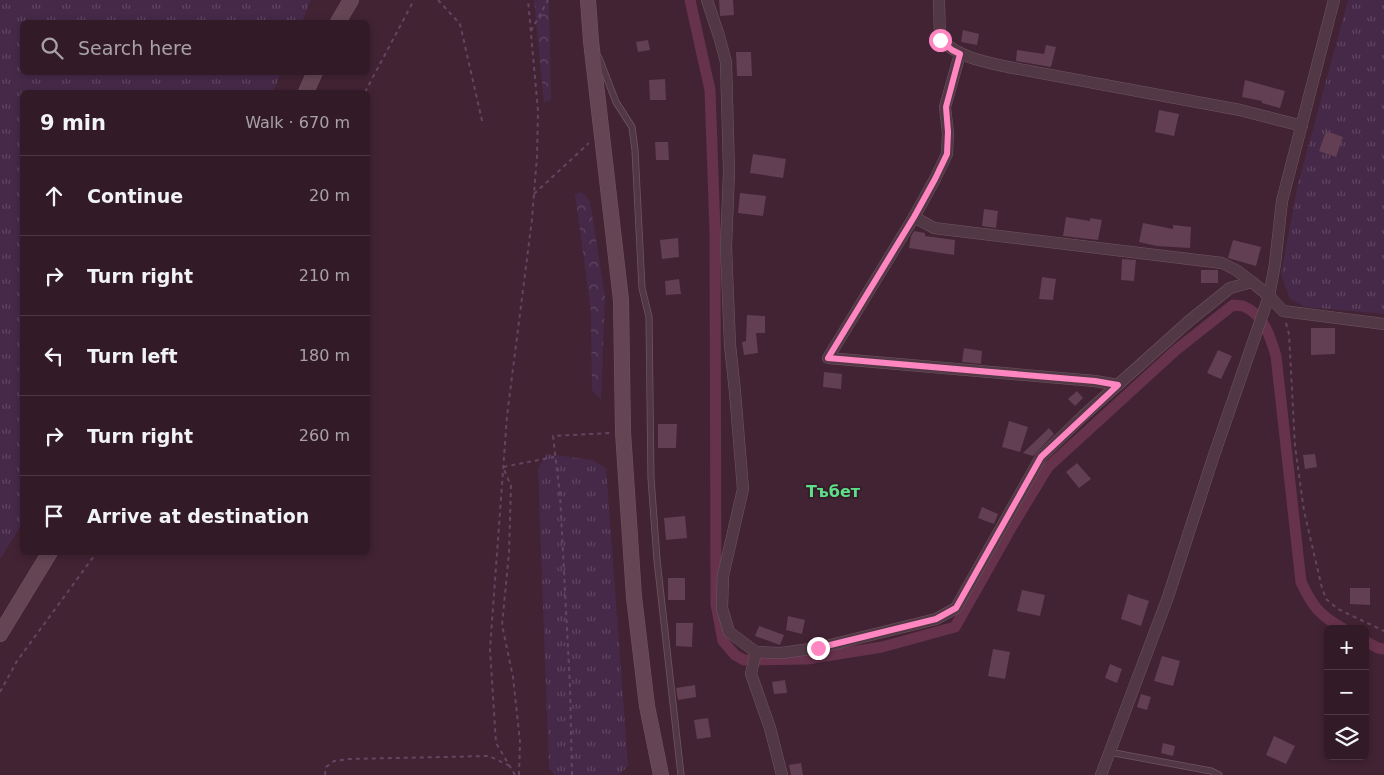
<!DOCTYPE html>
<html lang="en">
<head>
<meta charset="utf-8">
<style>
	:root { --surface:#321a26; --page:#3a232e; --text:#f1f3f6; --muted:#a8a1a7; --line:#4d3843 }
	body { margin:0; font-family:"DejaVu Sans",sans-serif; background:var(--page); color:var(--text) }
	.controls { position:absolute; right:15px; bottom:15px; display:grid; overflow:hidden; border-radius:8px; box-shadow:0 2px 8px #0003 }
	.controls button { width:45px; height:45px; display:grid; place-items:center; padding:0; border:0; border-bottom:1px solid var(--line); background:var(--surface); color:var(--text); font:25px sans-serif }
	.stop { position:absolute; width:15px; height:15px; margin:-11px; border:4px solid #ff86c0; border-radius:50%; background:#fff }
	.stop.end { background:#ff86c0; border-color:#fff; box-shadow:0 1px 5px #0008 }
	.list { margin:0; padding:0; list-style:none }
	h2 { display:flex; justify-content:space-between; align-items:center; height:65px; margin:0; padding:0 20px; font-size:21px }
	h2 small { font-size:16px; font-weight:400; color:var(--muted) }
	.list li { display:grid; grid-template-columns:32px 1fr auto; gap:15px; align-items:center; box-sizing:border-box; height:80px; padding:0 20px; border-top:1px solid var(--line) }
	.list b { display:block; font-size:19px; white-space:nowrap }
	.list em { font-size:16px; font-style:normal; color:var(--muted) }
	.icon { flex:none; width:28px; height:28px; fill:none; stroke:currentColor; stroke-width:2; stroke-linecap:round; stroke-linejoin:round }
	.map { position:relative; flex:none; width:1384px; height:775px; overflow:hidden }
	.search { position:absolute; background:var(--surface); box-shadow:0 2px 8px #0003; left:20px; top:20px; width:350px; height:55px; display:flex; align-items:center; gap:12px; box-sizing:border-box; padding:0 18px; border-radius:8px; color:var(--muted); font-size:19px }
	.panel { position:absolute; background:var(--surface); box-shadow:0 2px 8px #0003; left:20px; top:90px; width:350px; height:465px; border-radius:8px }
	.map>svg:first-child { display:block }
	.grass { fill:url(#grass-tufts) }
	.forest { fill:url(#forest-crowns) }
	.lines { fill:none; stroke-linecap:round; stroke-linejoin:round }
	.canal { stroke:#67324c; stroke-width:11 }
	.building { fill:#623f52 }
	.lane-casing { stroke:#6f5563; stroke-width:7 }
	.street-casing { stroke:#6f5563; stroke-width:12 }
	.secondary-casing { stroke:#6f5563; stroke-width:16 }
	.path { stroke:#624561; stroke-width:2; stroke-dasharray:4 4; stroke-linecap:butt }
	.lane { stroke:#523845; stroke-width:5.5 }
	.street { stroke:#523845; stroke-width:11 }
	.secondary { stroke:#654554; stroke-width:15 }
	.route { stroke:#ff86c0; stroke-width:6 }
	.labels { text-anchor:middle; stroke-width:4; stroke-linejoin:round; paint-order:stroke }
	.quarter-label { font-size:16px; font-weight:bold; fill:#5ddf89; stroke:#371c2a }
</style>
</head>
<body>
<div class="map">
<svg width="1384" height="775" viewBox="0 0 1384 775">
	<defs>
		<pattern id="grass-tufts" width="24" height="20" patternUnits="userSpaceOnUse" patternTransform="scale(1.25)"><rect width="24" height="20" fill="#462948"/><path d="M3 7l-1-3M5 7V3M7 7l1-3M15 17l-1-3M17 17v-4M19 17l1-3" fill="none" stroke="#604661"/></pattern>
		<pattern id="forest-crowns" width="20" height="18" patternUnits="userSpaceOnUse" patternTransform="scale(1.25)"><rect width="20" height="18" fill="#462948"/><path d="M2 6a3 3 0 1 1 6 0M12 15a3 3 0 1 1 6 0" fill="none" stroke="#604661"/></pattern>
	</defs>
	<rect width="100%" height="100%" fill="#422333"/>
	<!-- grass -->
	<g class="grass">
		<path d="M0,0H311L302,22H22V72L281,73L273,92H22V524L0,559Z"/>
		<path d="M1348,0H1384V314L1305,307L1290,299L1281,274L1298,184Z"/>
		<path d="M547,454L592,460L606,468L628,766L618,775H554L549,768L538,468Z"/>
	</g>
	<!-- forest -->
	<g class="forest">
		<path d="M534,0H549L551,100L544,102Z"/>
		<path d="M582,192L590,201L605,297L601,400L592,390L591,312L575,194Z"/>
	</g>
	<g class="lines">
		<!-- canal -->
		<g class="canal">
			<path d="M690,0L710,90L715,231L716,604L723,641L735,655L744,660L807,659L882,647L955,627L1011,528L1048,467L1176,350L1233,305C1237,306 1242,305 1245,307C1264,315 1271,339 1276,356L1301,582C1313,607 1319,615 1344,629"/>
			<path d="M1365,641L1378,648L1384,649"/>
		</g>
	</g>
	<!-- building -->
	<g class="building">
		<path d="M719,0H733L734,15L720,16Z"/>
		<path d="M963,30L979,34L977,45L961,42Z"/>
		<path d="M648,40L650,50L638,52L636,42Z"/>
		<path d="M1046,45L1056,47L1051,67L1016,61L1017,50L1044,54Z"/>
		<path d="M736,52H751L752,76H737Z"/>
		<path d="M665,79L666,100H650L649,80Z"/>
		<path d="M1245,80L1285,91L1280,108L1262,103V101L1242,97Z"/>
		<path d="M1159,110L1179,114L1174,136L1155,132Z"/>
		<path d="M1326,131L1343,137L1336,157L1319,151Z"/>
		<path d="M655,142H668L669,160H656Z"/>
		<path d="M753,154L786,159L783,178L750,173Z"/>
		<path d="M740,193L766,196L763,216L738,213Z"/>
		<path d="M984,209L998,211L996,228L982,226Z"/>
		<path d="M1066,217L1090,221V218L1102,220L1098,240L1063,236Z"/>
		<path d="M1143,223L1173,229V225L1191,227L1190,248L1157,246L1139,242Z"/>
		<path d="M914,231L925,233V236L955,240L954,255L909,248L911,236Z"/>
		<path d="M678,238L679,257L662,259L660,240Z"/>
		<path d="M1233,240L1261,247L1256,266L1228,258Z"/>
		<path d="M1122,259L1136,260L1134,281L1121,280Z"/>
		<rect x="1201" y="270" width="17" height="13"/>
		<path d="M1042,277L1056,279L1053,300L1039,299Z"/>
		<path d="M679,279L681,294L666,295L665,281Z"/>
		<path d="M747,315L765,316V333H756L758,353L744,355L742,342L746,341Z"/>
		<path d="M1311,328H1335V354L1311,355Z"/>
		<path d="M964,348L982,351L981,364L962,362Z"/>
		<path d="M1218,350L1232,356L1221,379L1207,373Z"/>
		<path d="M824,372L842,374L841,389L823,387Z"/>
		<path d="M1077,391L1083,398L1075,406L1068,399Z"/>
		<path d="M1009,421L1028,427L1020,452L1002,447Z"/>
		<path d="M658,424H677L676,448H658Z"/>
		<path d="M1049,428L1054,434L1033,456L1023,453Z"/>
		<path d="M1315,454L1317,467L1305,469L1303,455Z"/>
		<path d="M1077,463L1091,479L1079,488L1066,472Z"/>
		<path d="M982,507L998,514L994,524L978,518Z"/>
		<path d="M685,516L687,538L666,540L664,518Z"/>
		<rect x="668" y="578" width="17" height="22"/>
		<path d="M1350,588H1370V605L1350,604Z"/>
		<path d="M1022,590L1045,595L1040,616L1017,611Z"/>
		<path d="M1128,594L1149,601L1141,626L1121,619Z"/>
		<path d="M788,616L805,620L802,634L786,630Z"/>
		<path d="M676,623H693L692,647L676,646Z"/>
		<path d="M759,626L784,635L780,645L755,636Z"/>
		<path d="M993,649L1010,652L1005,679L988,676Z"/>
		<path d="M1162,656L1180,661L1173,686L1154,681Z"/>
		<path d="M1110,664L1122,669L1117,683L1105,678Z"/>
		<path d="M785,680L787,693L774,694L772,682Z"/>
		<path d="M695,685L696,697L678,700L676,688Z"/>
		<path d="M1141,694L1151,697L1147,710L1137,707Z"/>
		<path d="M708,718L711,737L697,739L694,720Z"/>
		<path d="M1274,736L1295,746L1286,764L1266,755Z"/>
		<path d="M1163,743L1175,746L1173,756L1161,753Z"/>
		<path d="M801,763L803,775H791L789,765Z"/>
	</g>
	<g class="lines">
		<defs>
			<g id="lane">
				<path d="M599,58L616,102L632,127L635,150L642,288L649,317L651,478L657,560L681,775"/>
				<path d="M1109,752L1211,771L1219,775"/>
			</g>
			<g id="street">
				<path d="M707,0L719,36L726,62L729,171L726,247L730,345L735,392L743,489L723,576L722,608L729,632L756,652"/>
				<path d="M939,0L940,40C962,58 981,61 1008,67L1240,110L1302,126"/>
				<path d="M960,54L945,107L948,133L947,154L935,179L914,217L828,358L1095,381L1118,385"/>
				<path d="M914,217L934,228L1222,263L1236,270L1252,282"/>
				<path d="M782,775L770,728L751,674L756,652L781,653L818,648L936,619L956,608L1041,457L1083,416L1189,321L1230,288L1252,282L1269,296L1283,311L1384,324"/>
				<path d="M1101,775L1168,597L1213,458L1269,296L1275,264L1282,201L1334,0"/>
			</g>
			<g id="secondary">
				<path d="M588,0L591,41L621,300L623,432L634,597L647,706L661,775"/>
				<path d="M338,22L351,0"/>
				<path d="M306,92L315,72"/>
				<path d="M0,634L50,552"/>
			</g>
		</defs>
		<!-- lane casing -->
		<use href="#lane" class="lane-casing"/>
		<!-- street casing -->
		<use href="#street" class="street-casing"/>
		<!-- secondary casing -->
		<use href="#secondary" class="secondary-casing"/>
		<!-- path -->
		<g class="path">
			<path d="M438,0L460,24L483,125"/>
			<path d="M531,31L548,0"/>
			<path d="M365,92L414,0"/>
			<path d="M534,194L589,143"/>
			<path d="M1286,323L1289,334L1295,446L1304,511L1322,588L1326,599L1338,609L1384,631"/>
			<path d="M0,692L17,661L97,552"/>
			<path d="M325,775L326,767L334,761L349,759L489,756L510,766"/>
			<path d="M515,775L496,743L490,649L507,416L532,219L537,156L538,111L528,0"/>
			<path d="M519,775L520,742L518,723L513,677L502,625L509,553L511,486L503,467L554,457"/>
			<path d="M572,775L570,687L560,495L553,436L610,433"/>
		</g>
		<!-- lane -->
		<use href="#lane" class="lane"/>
		<!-- street -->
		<use href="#street" class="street"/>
		<!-- secondary -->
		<use href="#secondary" class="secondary"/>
	</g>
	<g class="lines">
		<!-- route -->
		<path class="route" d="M818,648L936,619L956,608L1041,457L1118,385L1095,381L828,358L914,217L935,179L947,154L948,132L946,107L960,54L952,50L940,40"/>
	</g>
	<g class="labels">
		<!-- quarter labels -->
		<g class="quarter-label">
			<text x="833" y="497">Тъбет</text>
		</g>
	</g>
</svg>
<div class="controls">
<button>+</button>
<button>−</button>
<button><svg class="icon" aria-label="layers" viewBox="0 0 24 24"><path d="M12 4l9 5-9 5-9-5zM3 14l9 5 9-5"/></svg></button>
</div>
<div class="stop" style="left:940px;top:40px"></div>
<div class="stop end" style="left:818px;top:648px"></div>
<div class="search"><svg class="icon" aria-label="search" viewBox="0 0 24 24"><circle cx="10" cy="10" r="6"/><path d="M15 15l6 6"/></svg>Search here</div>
<section class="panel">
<h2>9 min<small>Walk · 670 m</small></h2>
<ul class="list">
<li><svg class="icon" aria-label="ahead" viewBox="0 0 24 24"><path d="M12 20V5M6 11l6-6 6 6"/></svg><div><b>Continue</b></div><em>20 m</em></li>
<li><svg class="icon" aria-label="right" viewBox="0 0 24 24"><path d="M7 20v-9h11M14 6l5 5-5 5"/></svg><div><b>Turn right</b></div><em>210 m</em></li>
<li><svg class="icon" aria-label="left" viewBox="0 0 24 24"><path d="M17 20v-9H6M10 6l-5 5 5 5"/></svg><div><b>Turn left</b></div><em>180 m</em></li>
<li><svg class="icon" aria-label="right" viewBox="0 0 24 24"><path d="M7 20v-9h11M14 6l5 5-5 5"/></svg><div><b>Turn right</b></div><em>260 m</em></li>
<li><svg class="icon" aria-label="arrive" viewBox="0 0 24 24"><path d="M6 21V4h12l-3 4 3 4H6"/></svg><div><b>Arrive at destination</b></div></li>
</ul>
</section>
</div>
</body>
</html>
